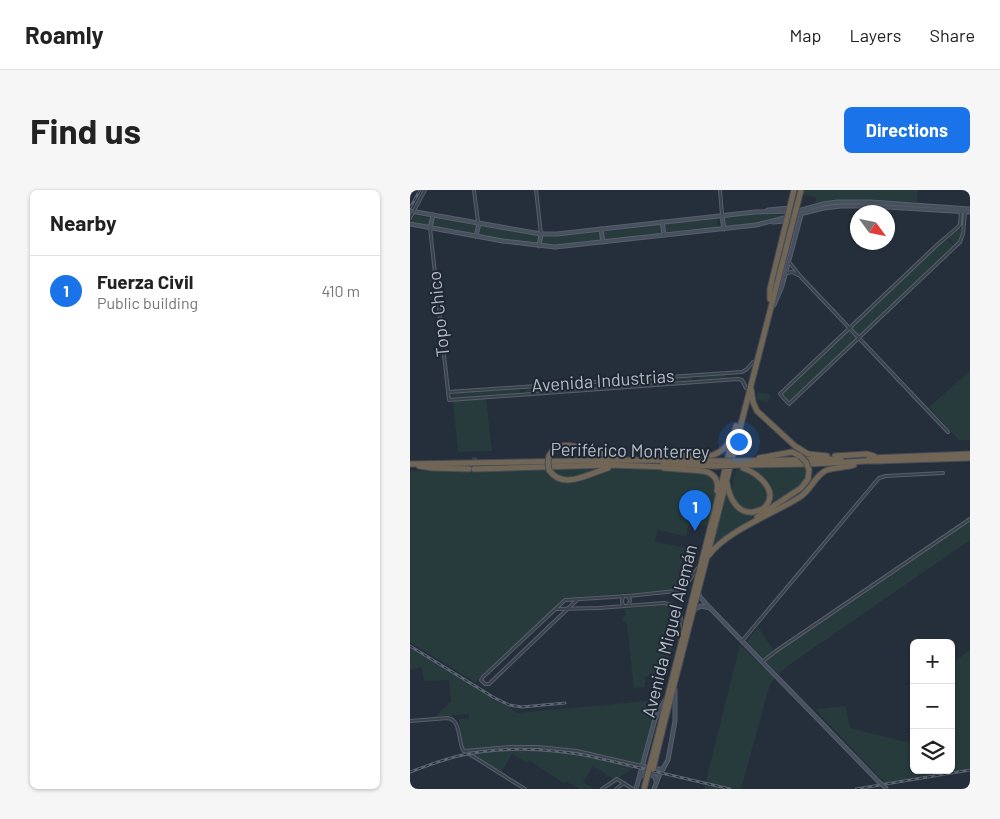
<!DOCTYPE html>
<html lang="en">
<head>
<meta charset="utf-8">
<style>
	:root { --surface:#fff; --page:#f6f6f6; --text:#222; --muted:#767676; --line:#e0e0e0; --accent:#1a73e8 }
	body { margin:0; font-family:Barlow,sans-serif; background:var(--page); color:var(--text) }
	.controls { position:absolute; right:15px; bottom:15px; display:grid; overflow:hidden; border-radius:8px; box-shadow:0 1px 4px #0004 }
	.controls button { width:45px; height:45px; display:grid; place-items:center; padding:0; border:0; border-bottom:1px solid var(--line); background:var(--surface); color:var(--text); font:25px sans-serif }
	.compass { position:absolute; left:440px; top:15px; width:45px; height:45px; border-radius:50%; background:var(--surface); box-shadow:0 1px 4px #0004; rotate:123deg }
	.you { position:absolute; left:328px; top:251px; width:18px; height:18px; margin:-12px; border:4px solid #fff; border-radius:50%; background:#1a73e8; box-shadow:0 0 0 8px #1a73e833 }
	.badge { display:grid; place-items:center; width:32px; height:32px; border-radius:50%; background:var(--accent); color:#fff; font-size:16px; font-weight:700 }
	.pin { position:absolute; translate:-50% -41px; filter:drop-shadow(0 1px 2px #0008) }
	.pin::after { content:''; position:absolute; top:26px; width:18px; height:15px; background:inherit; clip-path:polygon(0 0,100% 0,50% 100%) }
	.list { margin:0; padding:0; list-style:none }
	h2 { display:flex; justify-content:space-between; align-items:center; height:65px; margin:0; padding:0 20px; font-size:21px }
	h2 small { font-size:16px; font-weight:400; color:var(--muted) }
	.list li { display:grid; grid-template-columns:32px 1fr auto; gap:15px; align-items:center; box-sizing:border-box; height:70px; padding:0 20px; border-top:1px solid var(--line) }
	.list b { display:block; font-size:19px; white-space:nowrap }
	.list p { margin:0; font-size:16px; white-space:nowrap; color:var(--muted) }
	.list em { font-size:16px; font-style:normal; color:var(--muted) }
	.icon { flex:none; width:28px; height:28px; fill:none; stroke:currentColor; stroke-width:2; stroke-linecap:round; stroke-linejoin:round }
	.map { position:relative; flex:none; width:560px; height:599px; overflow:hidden; border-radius:8px }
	header { display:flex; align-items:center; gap:30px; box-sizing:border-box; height:70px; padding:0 25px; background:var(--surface); border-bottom:1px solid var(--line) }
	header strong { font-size:24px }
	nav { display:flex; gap:28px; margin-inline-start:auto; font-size:18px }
	.intro { display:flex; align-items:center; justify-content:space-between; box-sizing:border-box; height:120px; padding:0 30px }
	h1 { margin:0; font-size:35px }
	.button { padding:12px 22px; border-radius:8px; background:var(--accent); color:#fff; font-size:18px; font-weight:700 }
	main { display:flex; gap:30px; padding:0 30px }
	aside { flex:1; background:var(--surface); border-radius:8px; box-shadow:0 1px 4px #0004 }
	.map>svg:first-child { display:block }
	.green { fill:#273b3c }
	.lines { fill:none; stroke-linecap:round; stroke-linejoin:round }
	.highway-tunnel { stroke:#3a4450; stroke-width:5; stroke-dasharray:5 2.5; stroke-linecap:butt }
	.street-casing { stroke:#575f6a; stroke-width:4 }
	.secondary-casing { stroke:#575f6a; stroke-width:5 }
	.highway-casing { stroke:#444c57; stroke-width:7 }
	.street { stroke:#39414c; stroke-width:2 }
	.secondary { stroke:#47505e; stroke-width:3 }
	.highway { stroke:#716656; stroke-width:5 }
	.rail-casing { stroke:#5b6572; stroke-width:3 }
	.rail { stroke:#1e2631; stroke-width:1; stroke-dasharray:4; stroke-linecap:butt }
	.secondary-bridge-casing { stroke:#575f6a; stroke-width:5; stroke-linecap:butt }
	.highway-bridge-casing { stroke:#444c57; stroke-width:7; stroke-linecap:butt }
	.secondary-bridge { stroke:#47505e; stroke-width:3 }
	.highway-bridge { stroke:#716656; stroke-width:5 }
	.labels { text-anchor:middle; stroke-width:4; stroke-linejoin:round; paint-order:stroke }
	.street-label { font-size:18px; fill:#b4bcc7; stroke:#1e2631 }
</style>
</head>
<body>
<header>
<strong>Roamly</strong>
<nav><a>Map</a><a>Layers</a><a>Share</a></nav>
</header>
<div class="intro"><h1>Find us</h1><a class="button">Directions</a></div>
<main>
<aside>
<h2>Nearby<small></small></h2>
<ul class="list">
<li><span class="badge">1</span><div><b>Fuerza Civil</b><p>Public building</p></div><em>410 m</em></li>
</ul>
</aside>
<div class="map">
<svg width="560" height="599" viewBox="0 0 560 599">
	<rect width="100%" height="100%" fill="#252f3b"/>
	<!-- green -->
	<g class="green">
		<path d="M394,0H508L507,12L432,10L405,15L406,7L393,5Z"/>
		<path d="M348,23L371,25L378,23L377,25L345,33L316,37L315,27Z"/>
		<path d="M5,25L20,28L18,36L1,32Z"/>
		<path d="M24,28L68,36L66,45L22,37Z"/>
		<path d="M307,29L308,38L256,44L254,34Z"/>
		<path d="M251,35V44L195,51L193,42Z"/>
		<path d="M71,36L129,46L128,55L69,46Z"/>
		<path d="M549,38L553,40C552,47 550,51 545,55L538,47Z"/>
		<path d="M190,42L191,51L153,56L132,55L133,46L142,47Z"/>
		<path d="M536,49L544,56V57L449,147L443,140L442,137L534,50Z"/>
		<path d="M438,141H440L446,147V149L380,212H378L372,206L373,203Z"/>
		<path d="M560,181V250H549L519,217Z"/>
		<path d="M315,184L317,187L316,188L290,190L287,189L289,186Z"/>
		<path d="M281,187L283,188L281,191L237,194L235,192L237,189Z"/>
		<path d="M229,190L231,192L229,194L191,198L188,196L190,194Z"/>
		<path d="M182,195L184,197L182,199L117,203L115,201L117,199Z"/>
		<path d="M109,199L110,202L109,203L44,208L41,206L43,203Z"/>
		<path d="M348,202L360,205L358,212L346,209Z"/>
		<path d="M76,209L82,261L48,262L43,211Z"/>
		<path d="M199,276C189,279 165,290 154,288C149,287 144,283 142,278Z"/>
		<path d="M215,277L295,284C299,285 303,287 305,291C309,300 300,326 297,336L279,333L276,346L247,340L245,352L275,358L272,372L285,375C278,389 278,397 260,400L156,408L65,492L0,452V281L137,279C149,308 183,283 204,279C207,278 212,277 215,277Z"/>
		<path d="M396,277L397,286L391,295L329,338L300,362L317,297L329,319L352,322C355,317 360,310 361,304C365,291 350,283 340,278Z"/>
		<path d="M327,279C335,279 341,285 348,288C372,302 347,335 327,312C324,308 321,302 322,298C322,291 325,285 327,279Z"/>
		<path d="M560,326V350L376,477L369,484L356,471L367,461L507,365Z"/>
		<path d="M255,415L260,416L267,422L269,432L255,484L235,487V497L224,498L217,434L213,431V427L216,426L215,419Z"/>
		<path d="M348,437L364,461L354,469L337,452Z"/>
		<path d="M330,455L365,488L360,494L331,599H294Z"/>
		<path d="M0,458L108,523L249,510L233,572L210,587L204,589L183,576L173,592L184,599H169L156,591L154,593L120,571L118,573L102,564L92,581L56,566L53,556L49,529L59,528V524L25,527L41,511L39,490L14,491L12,477L0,479Z"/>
		<path d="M560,460V578L475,593L405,519L436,516L440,538L504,554V580H541V474Z"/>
	</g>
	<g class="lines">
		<!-- highway-tunnel -->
		<path class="highway-tunnel" d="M62,270H67"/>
		<defs>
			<g id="street">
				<path d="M64,0L68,32"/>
				<path d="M126,0L131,44"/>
				<path d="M310,0L312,25"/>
				<path d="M551,20L550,34L548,37L528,54L370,204L379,214L550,52L553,44L555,23"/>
				<path d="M0,28L15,0"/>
				<path d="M20,38L39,210L328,189L332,190L336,198"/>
				<path d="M379,72L391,87L538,242"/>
				<path d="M377,83L382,82L388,85"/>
				<path d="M38,202L332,182L337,179L343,172"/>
				<path d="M213,406L212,411L213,416"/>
				<path d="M218,406L220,410L219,415"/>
				<path d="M168,409L79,494H75L71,490L73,487L155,410L218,406L266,401L275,396L288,378"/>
				<path d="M146,419L189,418L254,413C268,415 271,425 273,438"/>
				<path d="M332,451L469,288L476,286L533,283"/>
				<path d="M352,472L366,461L560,329"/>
				<path d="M0,531L38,528C51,530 48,551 53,560L115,599"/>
				<path d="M54,561L101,557H128L167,561L232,576"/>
				<path d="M239,582L249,584"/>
				<path d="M192,599L207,589L223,599"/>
				<path d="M206,599L214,593"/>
			</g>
			<g id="secondary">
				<path d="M0,2L1,0"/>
				<path d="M358,20L380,18"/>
				<path d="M0,21L102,39L131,44H147L345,22L388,21L413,14L427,12H461L560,19"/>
				<path d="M312,26L314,39"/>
				<path d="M252,32L254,45"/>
				<path d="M363,32L375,31L377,32"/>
				<path d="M0,34L93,51L145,57L346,35L414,18L431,16H459L560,22"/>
				<path d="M20,38L23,25"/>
				<path d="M191,39L193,52"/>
				<path d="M66,46L69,34"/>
				<path d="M129,56L131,44"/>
				<path d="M364,115L372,96L391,25"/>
				<path d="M289,404L290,407L300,418L468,591"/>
				<path d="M285,419L291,416L300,418"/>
				<path d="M233,576L243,579H253"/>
				<path d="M230,587C234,582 240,583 245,587L246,591"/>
				<path d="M226,599L245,529L255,510"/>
				<path d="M244,599L249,586L258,570L265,531V499"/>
			</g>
			<g id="highway">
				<path d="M360,109V99L384,0"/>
				<path d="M341,199L343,212L347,221L385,256L398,264L417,266"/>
				<path d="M139,266C141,263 143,259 147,257C160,251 192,265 207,267"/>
				<path d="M425,266L457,264L464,266"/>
				<path d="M232,267L303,265C312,262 317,257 321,248"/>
				<path d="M349,268L382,262L390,266"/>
				<path d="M459,268L560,264"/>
				<path d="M331,271L431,269"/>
				<path d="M0,274L224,270L305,271"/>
				<path d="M253,274L305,276"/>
				<path d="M331,275L400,274L457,271H467L560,268"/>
				<path d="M9,276L22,278L59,279"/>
				<path d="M254,278L293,281C304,283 309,290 307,301"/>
				<path d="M64,279L200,275L257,277"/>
				<path d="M139,280C153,301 180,283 198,278"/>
				<path d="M317,293C319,307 327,324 343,322C347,321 351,320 354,318C371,301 347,283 333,278"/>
				<path d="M347,327L391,298L398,289L399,280"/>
				<path d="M299,365C316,341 365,323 390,307C401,300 406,284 417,280C426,277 435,278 444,275"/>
				<path d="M251,533L326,236"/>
				<path d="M254,534L367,94"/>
			</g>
		</defs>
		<!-- street casing -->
		<use href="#street" class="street-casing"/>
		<!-- secondary casing -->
		<use href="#secondary" class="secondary-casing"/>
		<!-- highway casing -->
		<use href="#highway" class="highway-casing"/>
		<!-- street -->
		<use href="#street" class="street"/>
		<!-- secondary -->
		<use href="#secondary" class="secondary"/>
		<!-- highway -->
		<use href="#highway" class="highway"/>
		<defs>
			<g id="rail">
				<path d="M0,18L10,0"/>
				<path d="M0,456L83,507L99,515L112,517L155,513"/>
				<path d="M0,582C16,576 32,570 48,566C91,556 136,558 179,566L320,599"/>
				<path d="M446,599L560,580"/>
			</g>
		</defs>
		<!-- rail casing -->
		<use href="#rail" class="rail-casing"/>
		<!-- rail -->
		<use href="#rail" class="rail"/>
		<defs>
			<path id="secondary-bridge" d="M468,591L477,599"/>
			<g id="highway-bridge">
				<path d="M367,94L391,0"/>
				<path d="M390,266L396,272L399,280"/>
				<path d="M305,271H331"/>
				<path d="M305,276L331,275"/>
				<path d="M139,280L138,273L139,266"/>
				<path d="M243,579L254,534"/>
				<path d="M234,599L251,533"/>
			</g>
		</defs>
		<!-- secondary-bridge casing -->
		<use href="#secondary-bridge" class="secondary-bridge-casing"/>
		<!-- highway-bridge casing -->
		<use href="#highway-bridge" class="highway-bridge-casing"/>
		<!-- secondary-bridge -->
		<use href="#secondary-bridge" class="secondary-bridge"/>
		<!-- highway-bridge -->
		<use href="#highway-bridge" class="highway-bridge"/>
	</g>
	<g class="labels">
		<!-- street labels -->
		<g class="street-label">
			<text transform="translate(29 124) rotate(-96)" y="6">Topo Chico</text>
			<text transform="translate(193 191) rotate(-4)" y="6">Avenida Industrias</text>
			<text transform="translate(220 261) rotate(1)" y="6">Periférico Monterrey</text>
			<text transform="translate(260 441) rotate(-76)" y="6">Avenida Miguel Alemán</text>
		</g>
	</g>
</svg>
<div class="controls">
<button>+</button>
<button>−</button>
<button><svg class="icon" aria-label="layers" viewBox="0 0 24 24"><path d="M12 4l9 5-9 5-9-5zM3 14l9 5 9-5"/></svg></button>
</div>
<svg class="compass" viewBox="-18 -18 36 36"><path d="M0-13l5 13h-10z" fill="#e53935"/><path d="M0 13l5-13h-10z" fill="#767676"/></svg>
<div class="you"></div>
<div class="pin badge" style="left:285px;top:341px">1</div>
</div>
</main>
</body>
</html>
